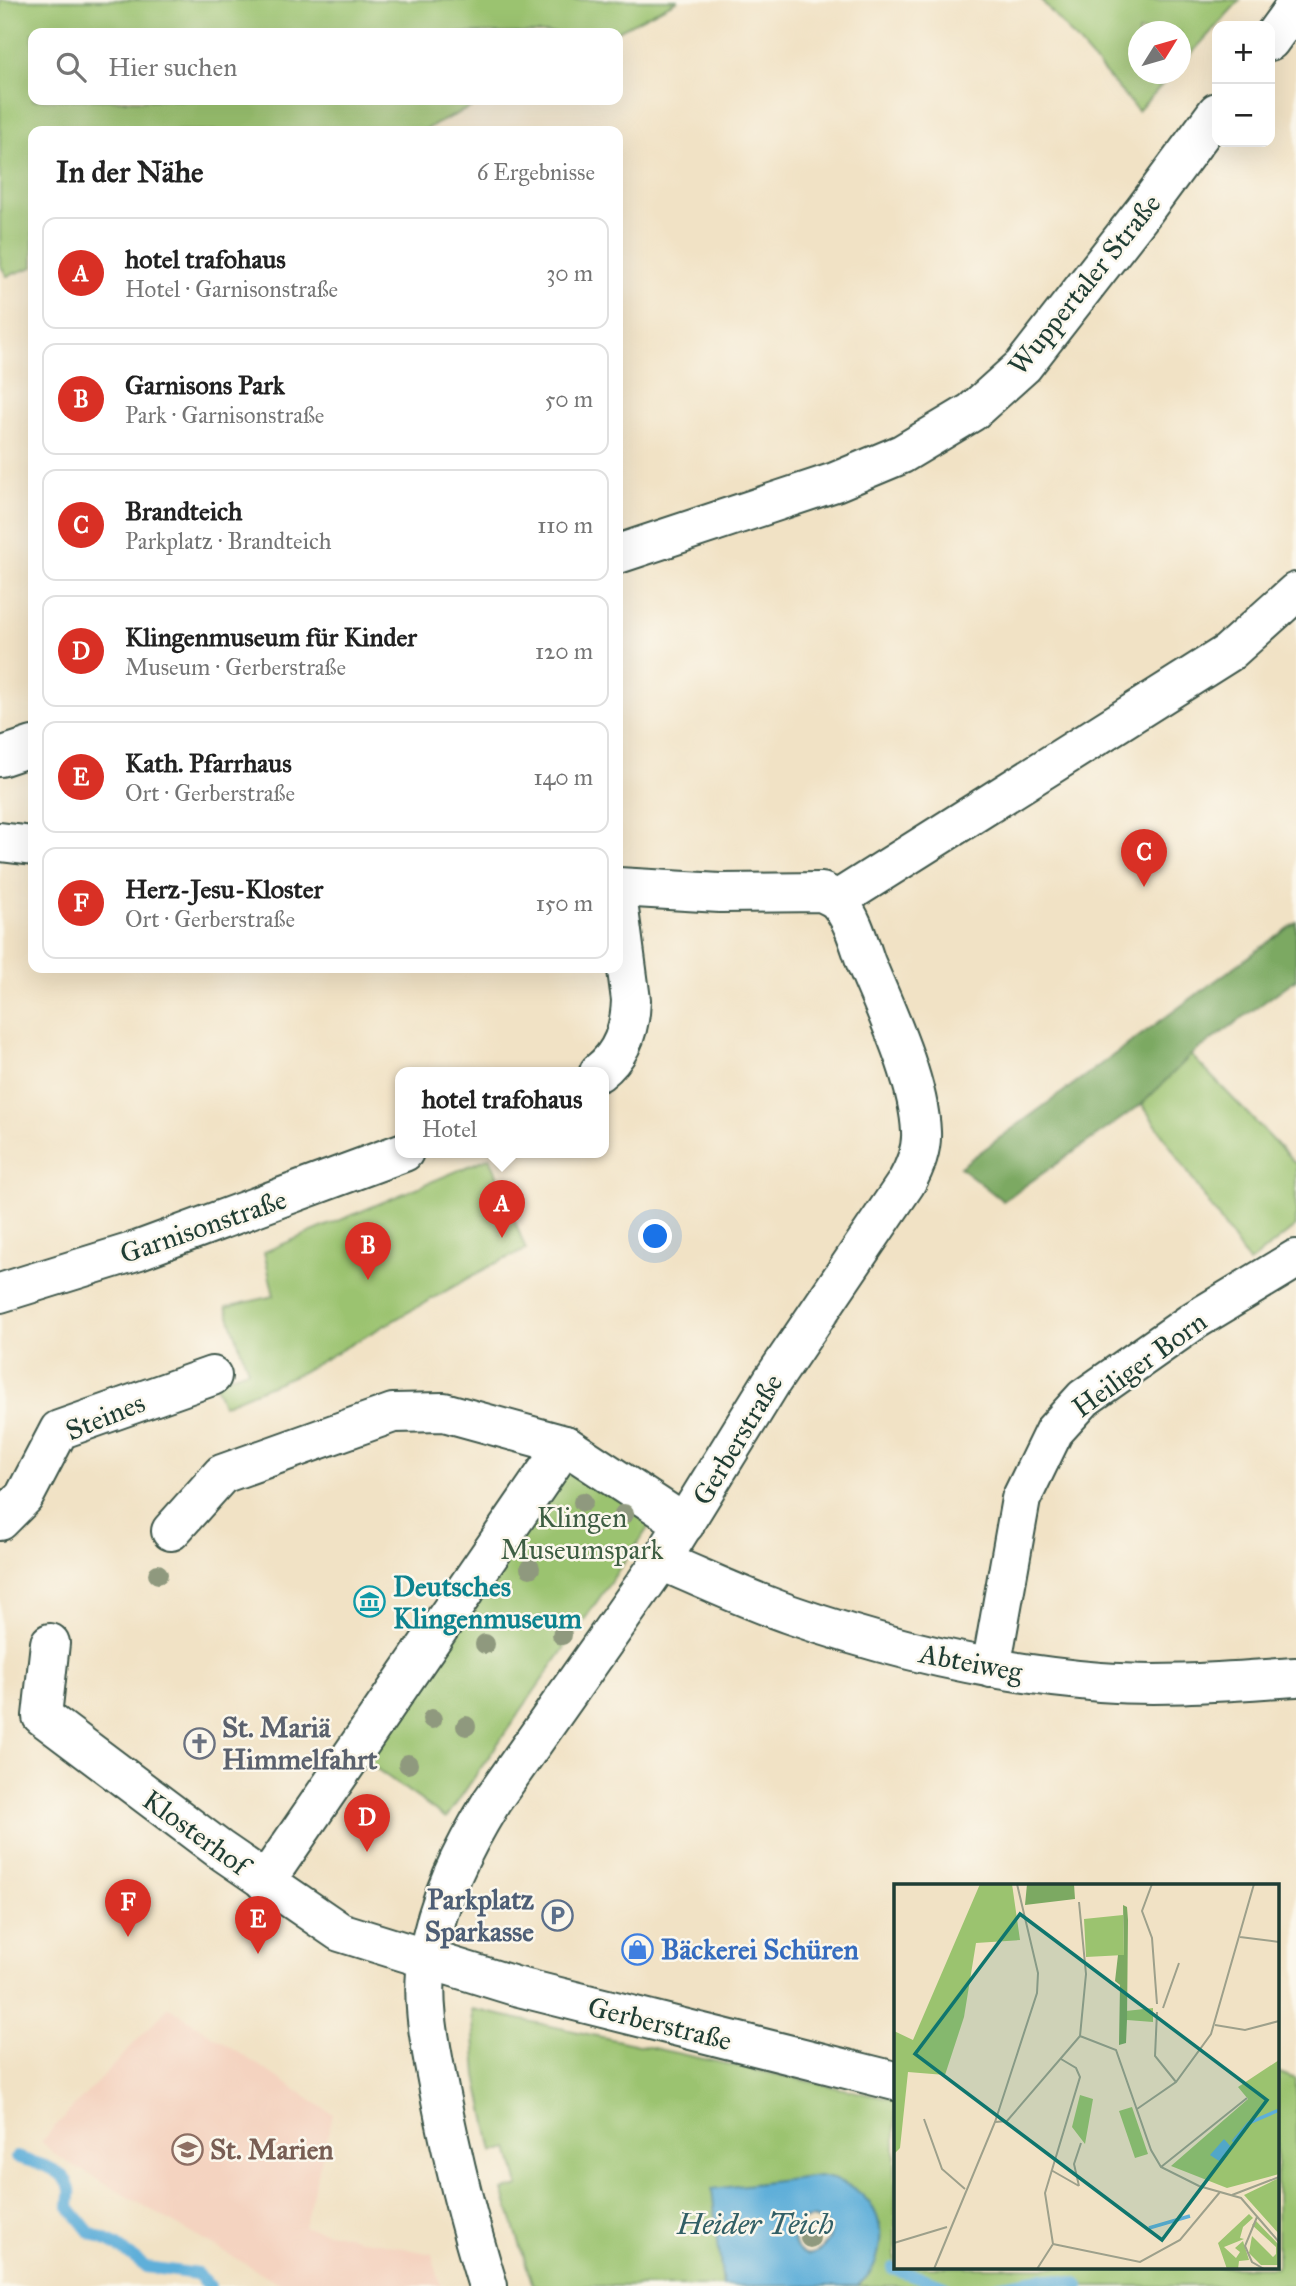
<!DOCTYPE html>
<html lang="de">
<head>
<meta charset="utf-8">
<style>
	:root { --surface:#fff; --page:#f6f6f6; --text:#222; --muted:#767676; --line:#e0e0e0; --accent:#d93025 }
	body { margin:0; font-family:"IM FELL Great Primer",serif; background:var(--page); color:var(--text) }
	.controls { position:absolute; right:21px; top:21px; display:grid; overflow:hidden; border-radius:14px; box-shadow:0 7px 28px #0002 }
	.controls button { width:63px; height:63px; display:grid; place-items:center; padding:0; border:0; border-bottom:2px solid var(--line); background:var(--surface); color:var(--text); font:35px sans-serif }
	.compass { position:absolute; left:1128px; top:21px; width:63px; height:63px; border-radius:50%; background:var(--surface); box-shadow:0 7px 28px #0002; rotate:53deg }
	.you { position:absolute; left:656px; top:1237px; width:24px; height:24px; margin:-18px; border:5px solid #fff; border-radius:50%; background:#1a73e8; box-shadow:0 0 0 10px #1a73e833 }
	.badge { display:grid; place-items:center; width:46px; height:46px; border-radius:50%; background:var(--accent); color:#fff; font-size:23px; font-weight:700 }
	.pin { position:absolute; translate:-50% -58px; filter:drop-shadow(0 2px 4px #0008) }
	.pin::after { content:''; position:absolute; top:37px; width:24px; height:21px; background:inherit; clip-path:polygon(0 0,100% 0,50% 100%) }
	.popup { position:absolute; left:395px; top:1067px; width:214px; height:91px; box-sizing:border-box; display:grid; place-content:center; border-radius:14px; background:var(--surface); filter:drop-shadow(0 2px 5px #0005); font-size:23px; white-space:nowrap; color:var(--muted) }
	.popup b { font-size:26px; color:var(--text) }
	.popup::after { content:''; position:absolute; left:50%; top:100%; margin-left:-14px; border:14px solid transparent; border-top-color:var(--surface) }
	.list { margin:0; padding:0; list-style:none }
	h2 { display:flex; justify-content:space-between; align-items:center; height:91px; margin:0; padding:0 28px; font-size:30px }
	h2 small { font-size:23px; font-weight:400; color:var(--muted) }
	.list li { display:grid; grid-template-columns:46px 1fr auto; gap:21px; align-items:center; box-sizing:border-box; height:112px; margin:0 14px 14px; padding:0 14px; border:2px solid var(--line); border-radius:14px }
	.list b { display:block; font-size:26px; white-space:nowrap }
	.list p { margin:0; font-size:23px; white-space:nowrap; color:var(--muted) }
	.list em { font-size:23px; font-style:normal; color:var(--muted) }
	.icon { flex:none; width:38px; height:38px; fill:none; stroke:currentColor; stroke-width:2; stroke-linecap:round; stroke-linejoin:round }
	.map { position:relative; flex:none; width:1296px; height:2286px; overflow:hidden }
	.search { position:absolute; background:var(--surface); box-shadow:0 7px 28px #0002; left:28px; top:28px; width:595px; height:77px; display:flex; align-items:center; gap:18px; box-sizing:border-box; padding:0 24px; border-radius:14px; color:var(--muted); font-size:26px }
	.panel { position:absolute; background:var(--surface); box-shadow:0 7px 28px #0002; left:28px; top:126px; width:595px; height:847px; border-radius:14px }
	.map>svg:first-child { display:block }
	.built { fill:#f4d3c0 }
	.green { fill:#9bc36f; stroke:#5d8052; stroke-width:2 }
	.forest { fill:#7ca962; stroke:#4e734b; stroke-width:2 }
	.water { fill:#5eafd9; stroke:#3e7686; stroke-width:2; fill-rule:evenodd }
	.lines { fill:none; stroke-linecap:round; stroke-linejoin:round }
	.stream { stroke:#5eafd9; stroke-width:12 }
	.minor-casing { stroke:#3e564a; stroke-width:42 }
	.major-casing { stroke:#3e564a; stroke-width:42 }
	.minor { stroke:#fff; stroke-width:38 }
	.major { stroke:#fff; stroke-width:38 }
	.tree { fill:#8f997e }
	.labels { text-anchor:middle; stroke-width:5; stroke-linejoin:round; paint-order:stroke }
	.street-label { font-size:28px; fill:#1f3d34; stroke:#fbf7ec }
	.park-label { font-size:28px; fill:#3e5e43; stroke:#fbf7ec }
	.culture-label { font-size:28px; font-weight:bold; fill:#0d838f; stroke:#fbf7ec; text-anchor:start }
	.worship-label { font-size:28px; font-weight:bold; fill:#5b616d; stroke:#fbf7ec; text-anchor:start }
	.service-label { font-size:28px; font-weight:bold; fill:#4e5e75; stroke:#fbf7ec; text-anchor:end }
	.shop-label { font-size:28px; font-weight:bold; fill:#366cbe; stroke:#fbf7ec; text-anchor:start }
	.education-label { font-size:28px; font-weight:bold; fill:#785e54; stroke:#fbf7ec; text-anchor:start }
	.water-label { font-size:30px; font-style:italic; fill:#325f66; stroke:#fbf7ec }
	.inset-river { fill:none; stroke:#5eafd9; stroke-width:3.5 }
	.inset-road { fill:none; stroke:#9da08b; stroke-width:2 }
	.view { fill:#0f766e; fill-opacity:0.15; stroke:#0f766e; stroke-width:3.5 }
	.inset-edge { fill:none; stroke:#1f3d34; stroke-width:3.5 }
</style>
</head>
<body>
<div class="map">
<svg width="1296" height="2286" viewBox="0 0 1296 2286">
	<rect width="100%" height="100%" fill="#fbf7ec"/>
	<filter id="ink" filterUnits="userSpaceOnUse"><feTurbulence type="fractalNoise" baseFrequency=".0143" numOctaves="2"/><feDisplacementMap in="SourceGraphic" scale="14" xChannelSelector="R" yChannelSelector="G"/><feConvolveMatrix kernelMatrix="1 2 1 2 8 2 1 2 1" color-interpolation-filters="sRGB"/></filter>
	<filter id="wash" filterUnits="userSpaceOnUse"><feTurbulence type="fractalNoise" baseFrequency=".00686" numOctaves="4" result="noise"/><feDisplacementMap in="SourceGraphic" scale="28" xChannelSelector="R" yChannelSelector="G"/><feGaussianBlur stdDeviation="1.57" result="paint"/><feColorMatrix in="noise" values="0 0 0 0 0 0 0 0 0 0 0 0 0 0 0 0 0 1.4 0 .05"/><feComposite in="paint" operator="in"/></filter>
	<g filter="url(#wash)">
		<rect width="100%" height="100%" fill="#f1e2c5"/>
		<!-- built -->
		<path class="built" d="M169,2007L333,2114L304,2227L432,2254L441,2286H284L55,2155L41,2141Z"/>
		<!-- green -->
		<g class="green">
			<path d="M0,0H678L614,33H33V100H486L422,131H33V267L7,276L0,265Z"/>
			<path d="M1041,0H1240L1181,65L1180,32H1138V74H1172L1138,111Z"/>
			<path d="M1191,1055L1296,1164V1226L1249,1263L1142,1104Z"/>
			<path d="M490,1157L526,1250L494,1264L300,1373L223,1405L214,1381L248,1370L226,1307L274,1296L264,1252Z"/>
			<path d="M570,1460L655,1518L446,1818L364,1760Z"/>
			<path d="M472,2009L895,2100V2267H1277V2072L1296,2079V2286H856L861,2283L880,2224L713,2189L723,2286H533L503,2190L519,2186L509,2148L493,2152L477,2076Z"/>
		</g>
		<!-- forest -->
		<path class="forest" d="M1296,922V979L1191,1055L1142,1104L1003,1201L960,1167Z"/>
		<!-- water -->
		<path class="water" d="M819,2176C858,2182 887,2208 879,2250C876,2265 869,2278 856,2286H723L712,2189ZM812,2218C857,2229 803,2277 794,2241C790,2228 800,2219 812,2218Z"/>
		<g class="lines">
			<!-- stream -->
			<g class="stream">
				<path d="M16,2157C34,2163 65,2167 70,2189C71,2194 69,2201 69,2207L90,2233L116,2245L146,2267L197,2274L210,2286"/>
				<path d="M892,2268L945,2286"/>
				<path d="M998,2286L1042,2278L1076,2283L1079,2286"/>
			</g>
		</g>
	</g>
	<g filter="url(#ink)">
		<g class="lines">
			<defs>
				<g id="minor">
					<path d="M0,842L33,846"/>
					<path d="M837,900L1228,653L1296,592"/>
					<path d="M599,1072C622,1054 630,1029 631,1000L618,902"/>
					<path d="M0,1293L139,1250L404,1152"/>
					<path d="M0,1521L24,1497L59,1430L212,1376"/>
					<path d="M171,1531L222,1474L393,1413L444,1412L565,1445L685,1524"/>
					<path d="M661,1561C704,1579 746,1599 789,1614C889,1649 994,1673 1100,1682C1164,1687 1231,1681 1296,1677"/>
					<path d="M50,1643L42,1716L219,1849L340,1932L515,1986L895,2081"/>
					<path d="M991,1668L1021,1499L1054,1431L1084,1398L1195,1320L1296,1259"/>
					<path d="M265,1882L565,1445"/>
					<path d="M488,2286C468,2222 452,2156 439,2090C431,2047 420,2001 428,1957C437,1900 462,1850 492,1801L661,1561L772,1381L906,1183C915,1167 922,1150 921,1132C919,1080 886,1011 866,963C859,943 853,920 840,904C836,898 829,896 822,892L720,893L618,887"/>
				</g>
				<g id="major">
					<path d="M1270,41L1296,5"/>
					<path d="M618,554L835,482L902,454L972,412L1023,366L1143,212L1217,112"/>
					<path d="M0,757L33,746"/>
				</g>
			</defs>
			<!-- minor casing -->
			<use href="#minor" class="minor-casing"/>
			<!-- major casing -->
			<use href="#major" class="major-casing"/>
			<!-- minor -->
			<use href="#minor" class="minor"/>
			<!-- major -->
			<use href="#major" class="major"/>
		</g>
		<!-- trees -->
		<g class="tree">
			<circle cx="583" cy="1502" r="10"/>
			<circle cx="624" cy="1514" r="10"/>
			<circle cx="530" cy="1568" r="10"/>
			<circle cx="158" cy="1574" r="10"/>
			<circle cx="562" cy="1635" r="10"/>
			<circle cx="485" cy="1644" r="10"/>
			<circle cx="432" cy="1719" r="10"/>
			<circle cx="466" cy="1726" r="10"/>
			<circle cx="408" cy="1764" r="10"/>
			<circle cx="810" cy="2238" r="10"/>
		</g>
	</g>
	<!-- icons -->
	<defs>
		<symbol id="museum-ring" viewBox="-11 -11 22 22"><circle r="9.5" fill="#fbf7ec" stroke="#0f9aa8" stroke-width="1.5"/><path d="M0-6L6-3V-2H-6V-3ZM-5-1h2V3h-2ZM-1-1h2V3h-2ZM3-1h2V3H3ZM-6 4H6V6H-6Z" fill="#0f9aa8"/></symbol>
		<symbol id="church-ring" viewBox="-11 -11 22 22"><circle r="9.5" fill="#fbf7ec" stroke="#6b7280" stroke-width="1.5"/><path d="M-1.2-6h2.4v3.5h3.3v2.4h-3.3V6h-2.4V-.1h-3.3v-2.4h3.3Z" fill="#6b7280"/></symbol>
		<symbol id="parking-ring" viewBox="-11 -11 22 22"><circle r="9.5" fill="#fbf7ec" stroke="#5c6f8a" stroke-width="1.5"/><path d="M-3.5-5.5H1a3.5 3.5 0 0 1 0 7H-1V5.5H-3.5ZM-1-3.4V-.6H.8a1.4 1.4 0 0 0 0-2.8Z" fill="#5c6f8a"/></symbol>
		<symbol id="shop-ring" viewBox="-11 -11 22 22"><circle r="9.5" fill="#fbf7ec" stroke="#3f7fe0" stroke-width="1.5"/><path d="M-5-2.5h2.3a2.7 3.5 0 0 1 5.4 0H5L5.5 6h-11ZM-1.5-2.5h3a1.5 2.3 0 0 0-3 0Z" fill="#3f7fe0"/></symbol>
		<symbol id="school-ring" viewBox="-11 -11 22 22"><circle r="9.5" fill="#fbf7ec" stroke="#8d6e63" stroke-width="1.5"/><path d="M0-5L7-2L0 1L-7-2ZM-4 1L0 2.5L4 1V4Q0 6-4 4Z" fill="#8d6e63"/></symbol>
	</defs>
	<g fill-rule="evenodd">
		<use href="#museum-ring" x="352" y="1584" width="35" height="35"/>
		<use href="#church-ring" x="182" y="1726" width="35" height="35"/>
		<use href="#parking-ring" x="540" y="1898" width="35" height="35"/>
		<use href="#shop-ring" x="620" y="1932" width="35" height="35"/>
		<use href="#school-ring" x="170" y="2132" width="35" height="35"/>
	</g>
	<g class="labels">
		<!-- street labels -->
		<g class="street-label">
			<text transform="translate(1084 284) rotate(-51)" y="10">Wuppertaler Straße</text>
			<text transform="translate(203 1226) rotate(-19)" y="10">Garnisonstraße</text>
			<text transform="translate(1139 1364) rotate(-36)" y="10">Heiliger Born</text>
			<text transform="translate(105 1416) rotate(-22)" y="10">Steines</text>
			<text transform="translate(737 1439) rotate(-59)" y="10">Gerberstraße</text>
			<text transform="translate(971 1662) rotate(11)" y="10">Abteiweg</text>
			<text transform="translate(196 1832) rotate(36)" y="10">Klosterhof</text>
			<text transform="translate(660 2023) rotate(14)" y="10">Gerberstraße</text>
		</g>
		<!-- park labels -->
		<g class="park-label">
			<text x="582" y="1527">Klingen<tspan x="582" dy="32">Museumspark</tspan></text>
		</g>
		<!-- culture labels -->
		<g class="culture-label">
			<text x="393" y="1596">Deutsches<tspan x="393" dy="32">Klingenmuseum</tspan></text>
		</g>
		<!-- worship labels -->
		<g class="worship-label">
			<text x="222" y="1737">St. Mariä<tspan x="222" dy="32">Himmelfahrt</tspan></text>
		</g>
		<!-- service labels -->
		<g class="service-label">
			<text x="534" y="1909">Parkplatz<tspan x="534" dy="32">Sparkasse</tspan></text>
		</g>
		<!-- shop labels -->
		<g class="shop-label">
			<text x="661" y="1959">Bäckerei Schüren</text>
		</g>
		<!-- education labels -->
		<g class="education-label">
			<text x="210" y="2159">St. Marien</text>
		</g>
		<!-- water labels -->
		<g class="water-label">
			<text x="755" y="2234">Heider Teich</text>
		</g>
	</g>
	<!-- overview -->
	<g transform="translate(894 1884)">
		<rect width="385" height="385" fill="#f1e2c5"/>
		<path d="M86,0H118L126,56L82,59L70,133L51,191L14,188L6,264L0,270V147L19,156ZM229,31L230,71L192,73L190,35ZM259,124V138L233,136L232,127ZM385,176V290L333,304L277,282L354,215L344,203ZM186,211L199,215L191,260L178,243ZM238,223L254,270L241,274L225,227ZM385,294V350L350,311ZM355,330L359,334L349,343L346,354L350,355L330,363L342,374L346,368L341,364L349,357L355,376L345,377L344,385H333L324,359ZM362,337L385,361V381H367L355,369L358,352L379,373L382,370V363L358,341Z" fill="#9bc36f"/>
		<path d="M133,0H180L181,15L131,21ZM229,21L233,23L234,36L233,136L232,159L225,161L226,101L221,97L224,71H230Z" fill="#7ca962"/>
		<path d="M330,255L338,264L328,279L316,271Z" fill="#5eafd9"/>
		<path class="inset-river" d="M339,258L355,239L385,226M255,344L296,332"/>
		<path class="inset-road" d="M258,0L248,27L258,54L263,120M185,18L192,90L186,152M346,53L385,58M269,124L285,79M263,128L261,172L282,198M321,141L351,146L385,137M186,152L222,166L257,266L267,283L305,302L347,314L385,358M243,225L282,198L317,150L360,0M30,235L48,285L71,305M101,238L113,237L186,152M267,283L353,214M157,286L185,302M185,302L180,280L187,259M338,311L385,293M363,333L351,362L358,378L370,385M0,359L53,343M159,360L151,309L186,193L182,184L167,175M159,360L246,378L286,356L326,308M40,385L101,238L143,109L144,89L123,0M143,385L159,360"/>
		<path class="view" d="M126,30L373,216L268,356L21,170Z"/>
		<rect width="385" height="385" class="inset-edge"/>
	</g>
</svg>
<div class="controls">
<button>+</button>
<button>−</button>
</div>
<svg class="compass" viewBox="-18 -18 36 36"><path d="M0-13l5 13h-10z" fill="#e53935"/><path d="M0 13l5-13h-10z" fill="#767676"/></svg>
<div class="you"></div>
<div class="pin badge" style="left:502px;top:1238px">A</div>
<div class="popup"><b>hotel trafohaus</b>Hotel</div>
<div class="pin badge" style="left:368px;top:1280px">B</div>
<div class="pin badge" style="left:1144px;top:887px">C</div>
<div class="pin badge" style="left:367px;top:1852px">D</div>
<div class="pin badge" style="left:258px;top:1954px">E</div>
<div class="pin badge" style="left:128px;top:1937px">F</div>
<div class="search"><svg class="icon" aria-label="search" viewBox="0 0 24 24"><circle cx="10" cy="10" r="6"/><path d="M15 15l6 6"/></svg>Hier suchen</div>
<section class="panel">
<h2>In der Nähe<small>6 Ergebnisse</small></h2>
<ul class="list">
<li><span class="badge">A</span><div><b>hotel trafohaus</b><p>Hotel · Garnisonstraße</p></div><em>30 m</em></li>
<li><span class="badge">B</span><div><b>Garnisons Park</b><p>Park · Garnisonstraße</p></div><em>50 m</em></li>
<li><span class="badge">C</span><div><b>Brandteich</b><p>Parkplatz · Brandteich</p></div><em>110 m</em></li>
<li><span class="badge">D</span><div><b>Klingenmuseum für Kinder</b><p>Museum · Gerberstraße</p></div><em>120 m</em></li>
<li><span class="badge">E</span><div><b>Kath. Pfarrhaus</b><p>Ort · Gerberstraße</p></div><em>140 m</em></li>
<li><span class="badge">F</span><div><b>Herz-Jesu-Kloster</b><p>Ort · Gerberstraße</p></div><em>150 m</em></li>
</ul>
</section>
</div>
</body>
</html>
